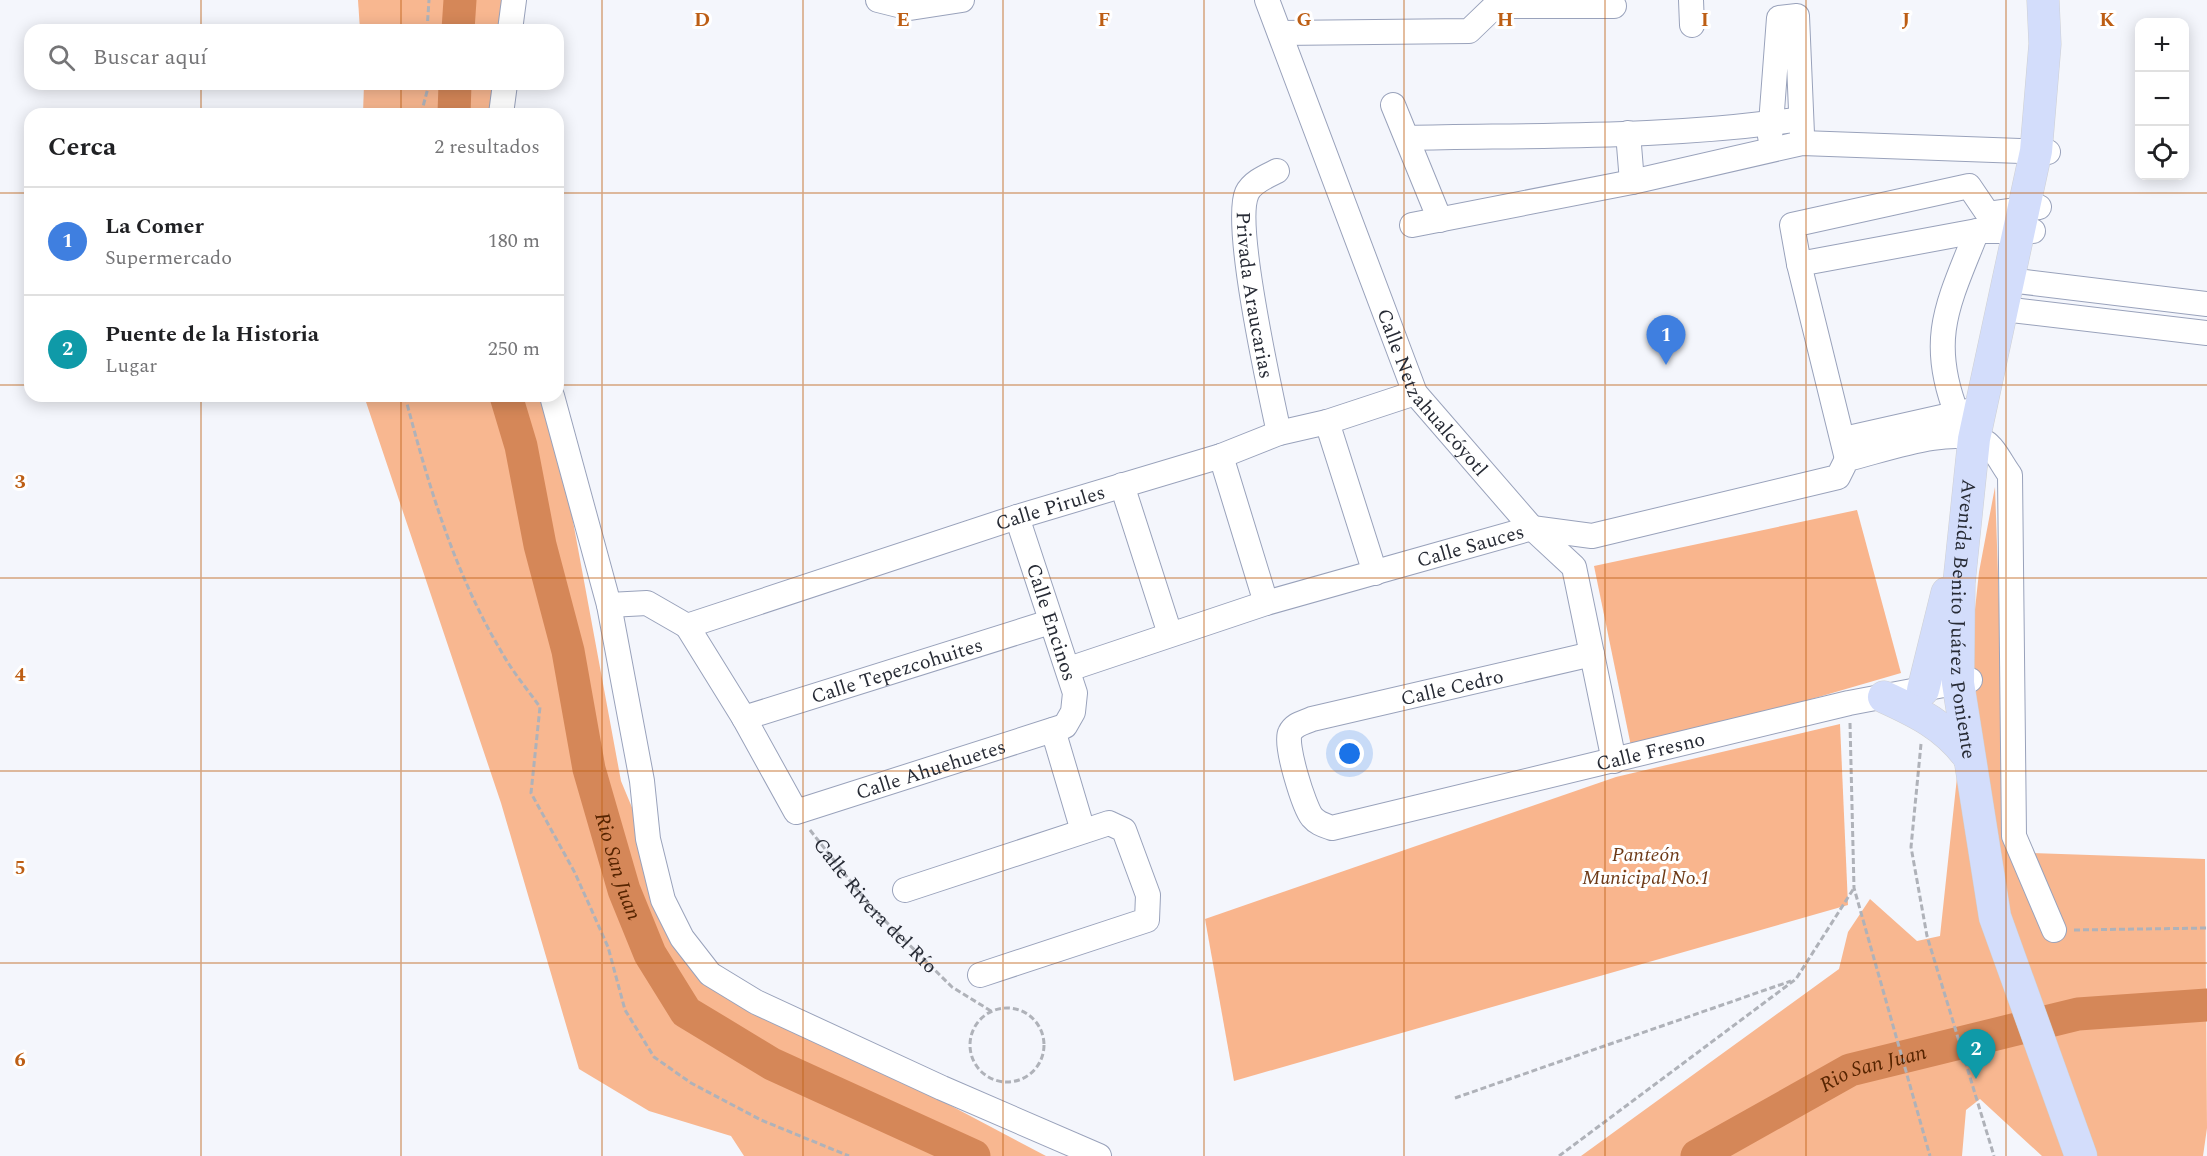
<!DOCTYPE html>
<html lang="es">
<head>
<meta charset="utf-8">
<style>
	:root { --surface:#fff; --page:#f6f6f6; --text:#202124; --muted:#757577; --line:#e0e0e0; --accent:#ea580c }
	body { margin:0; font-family:Spectral,serif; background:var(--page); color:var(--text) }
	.controls { position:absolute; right:18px; top:18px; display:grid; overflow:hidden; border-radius:12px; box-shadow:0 3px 15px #0003 }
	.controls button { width:54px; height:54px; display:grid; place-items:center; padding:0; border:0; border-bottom:2px solid var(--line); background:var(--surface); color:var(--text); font:30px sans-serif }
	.you { position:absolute; left:1350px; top:754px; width:21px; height:21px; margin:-15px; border:4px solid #fff; border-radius:50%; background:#1a73e8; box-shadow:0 0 0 9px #1a73e833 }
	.badge { display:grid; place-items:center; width:39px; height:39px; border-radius:50%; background:var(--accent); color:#fff; font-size:20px; font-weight:700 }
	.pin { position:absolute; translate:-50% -50px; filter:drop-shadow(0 2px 3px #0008) }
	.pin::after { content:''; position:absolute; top:32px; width:21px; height:18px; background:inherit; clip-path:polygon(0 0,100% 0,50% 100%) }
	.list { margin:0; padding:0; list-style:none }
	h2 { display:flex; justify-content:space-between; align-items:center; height:78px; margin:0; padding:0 24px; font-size:26px }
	h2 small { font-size:20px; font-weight:400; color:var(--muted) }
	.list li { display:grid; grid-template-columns:39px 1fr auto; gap:18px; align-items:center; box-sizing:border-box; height:108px; padding:0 24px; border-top:2px solid var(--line) }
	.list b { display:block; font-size:22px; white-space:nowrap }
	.list p { margin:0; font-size:20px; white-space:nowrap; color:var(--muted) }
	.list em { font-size:20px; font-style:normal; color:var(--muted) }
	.icon { flex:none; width:33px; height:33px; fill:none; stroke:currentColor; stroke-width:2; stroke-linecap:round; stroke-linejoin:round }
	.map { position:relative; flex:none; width:2207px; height:1156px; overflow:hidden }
	.search { position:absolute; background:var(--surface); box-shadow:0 3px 15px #0003; left:24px; top:24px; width:540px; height:66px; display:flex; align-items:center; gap:15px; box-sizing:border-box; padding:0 21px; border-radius:18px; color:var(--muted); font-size:22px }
	.panel { position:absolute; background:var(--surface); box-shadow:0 3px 15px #0003; left:24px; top:108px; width:540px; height:294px; border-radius:18px }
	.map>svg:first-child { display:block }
	.green { fill:#f9b58d }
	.forest { fill:#f8b790 }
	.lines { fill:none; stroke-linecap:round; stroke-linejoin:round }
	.river { stroke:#d58758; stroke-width:33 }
	.minor-casing { stroke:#99a2bb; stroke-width:26 }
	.major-casing { stroke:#cfd0d3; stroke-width:33 }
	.path { stroke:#afb2b9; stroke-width:3; stroke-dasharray:6 3; stroke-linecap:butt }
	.minor { stroke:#fff; stroke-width:24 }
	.major { stroke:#d3ddfb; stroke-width:32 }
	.grid { fill:none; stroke:#bd5e14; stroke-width:1.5; stroke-opacity:0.55 }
	.labels { text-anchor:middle; stroke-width:6; stroke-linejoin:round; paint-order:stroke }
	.street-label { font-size:20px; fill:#272b35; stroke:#fff }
	.park-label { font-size:20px; font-style:italic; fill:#6e3a17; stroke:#fff }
	.water-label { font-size:21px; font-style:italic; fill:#562400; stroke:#fff }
	.grid-label { font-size:20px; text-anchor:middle; font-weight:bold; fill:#bd5e14; stroke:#fff; stroke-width:6; stroke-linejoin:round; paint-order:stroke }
</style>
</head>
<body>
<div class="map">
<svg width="2207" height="1156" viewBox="0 0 2207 1156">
	<rect width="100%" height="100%" fill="#f4f6fc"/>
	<!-- green -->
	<g class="green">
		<path d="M1857,510L1901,673L1632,751L1594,566Z"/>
		<path d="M1840,724L1848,905L1234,1081L1205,919L1616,777Z"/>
	</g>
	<!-- forest -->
	<g class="forest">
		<path d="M358,0H510L508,30H360Z"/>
		<path d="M364,84H502L498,114H363Z"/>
		<path d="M364,396H542L572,516L621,781L705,983L874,1065L1046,1156H744L731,1136L649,1111L579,1069L501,803Z"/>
		<path d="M1995,487L2007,839L2031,853L2205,859L2207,1128L2203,1156H2042L1980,1099L1966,1110L1962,1156H1581L1839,969L1848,932L1870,899L1917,941L1940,936L1979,572Z"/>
	</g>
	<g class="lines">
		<!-- river -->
		<g class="river">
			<path d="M458,30L460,0"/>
			<path d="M454,114L455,84"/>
			<path id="s1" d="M506,396L521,446L540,545L568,651L589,769L624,890L650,954L686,1012L772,1064L974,1156"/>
			<path id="s2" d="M1697,1156L1850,1070L2078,1014L2207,1005"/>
		</g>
		<defs>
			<g id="minor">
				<path d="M878,0L910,8L962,0"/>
				<path id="s4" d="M1267,0L1415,393L1532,528L1574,567L1614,761"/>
				<path d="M1691,0L1692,25"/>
				<path d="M510,30L514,0"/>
				<path d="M1280,33L1469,31L1495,6H1614"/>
				<path d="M1393,105L1440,220"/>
				<path d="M501,114L505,84"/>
				<path d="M1628,133L1632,182"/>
				<path d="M1770,137L1779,18L1797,16L1802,134"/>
				<path d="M1408,138C1538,135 1672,138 1801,119"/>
				<path id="s5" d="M1277,171C1267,176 1252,182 1247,193C1233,224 1270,391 1279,433"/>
				<path d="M1412,225L1632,182L1802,143L2048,152"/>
				<path d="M1799,264L1977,231H2033"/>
				<path d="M2009,280L2207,304"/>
				<path d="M2003,309L2207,333"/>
				<path d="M552,396L609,605L647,603L687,626"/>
				<path d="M1957,414C1927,338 1949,302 1977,231"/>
				<path d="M1327,422L1375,573"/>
				<path d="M1844,439L1973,410"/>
				<path d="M1221,456L1266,603"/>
				<path d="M1847,459L1799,264L1792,225L1969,186L1988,214L2039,207"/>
				<path d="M1122,485L1170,634"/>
				<path d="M609,605L642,781L648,839L663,900L682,938L710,974L756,1002L942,1088L1099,1156"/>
				<path id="s6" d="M687,626L1017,517L1221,456L1279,433L1327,422L1415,393"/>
				<path id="s7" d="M687,626L744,718L796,812L1065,726L1073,712L1075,693L1017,517"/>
				<path id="s8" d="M1592,654L1312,719C1303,723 1294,724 1290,733C1284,743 1304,807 1312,817C1318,824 1324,825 1332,828L1849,703L1970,680"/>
				<path id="s9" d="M1069,669L1266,603L1532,528L1592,536L1838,477L1847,459C1882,451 1952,424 1985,442C1994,447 2003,466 2010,475L2014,836L2054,930"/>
				<path id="s10" d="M744,718L1050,622"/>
				<path d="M1053,730L1083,831"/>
				<path d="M905,890L1109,823L1124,830L1148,895L1147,920L980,975"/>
			</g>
			<g id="major">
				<path id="s11" d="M2043,0L2045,44L2036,151L1974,439L1959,583L1958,683L1995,917L2081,1156"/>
				<path d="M1923,690L1947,593"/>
				<path d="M1884,697C1917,712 1946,726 1968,756"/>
			</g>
		</defs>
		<!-- minor casing -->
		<use href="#minor" class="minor-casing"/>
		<!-- major casing -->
		<use href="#major" class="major-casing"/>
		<!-- path -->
		<g class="path">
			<path d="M427,30L429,0"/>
			<path d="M421,114L429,84"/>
			<path d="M405,396C428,484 454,572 501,651C512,671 527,689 540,707L531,793L575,873L608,947L625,1010L654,1057L691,1083L761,1120L849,1156"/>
			<path d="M1850,723L1854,888L1930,1156"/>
			<path d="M1921,744L1911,847L1927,936L1994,1156"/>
			<path id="s3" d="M810,830L870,906L952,987L991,1011"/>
			<path d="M2074,930L2207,928"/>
			<circle cx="1007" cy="1045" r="37"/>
			<path d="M1455,1098L1791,981"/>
			<path d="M1559,1156L1796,979L1854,888"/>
		</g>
		<!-- minor -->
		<use href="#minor" class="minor"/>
		<!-- major -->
		<use href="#major" class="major"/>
	</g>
	<!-- grid -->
	<path class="grid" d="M201,0V30M401,0V30M602,0V1156M803,0V1156M1003,0V1156M1204,0V1156M1404,0V1156M1605,0V1156M1806,0V1156M2006,0V1156M201,84V114M401,84V114M0,193H30M558,193H2207M0,385H30M558,385H2207M201,396V1156M401,396V1156M0,578H2207M0,771H2207M0,963H2207"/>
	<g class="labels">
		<!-- street labels -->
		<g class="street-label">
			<text dy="7" stroke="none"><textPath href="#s5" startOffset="141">Privada Araucarias</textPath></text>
			<text dy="7" stroke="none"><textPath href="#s4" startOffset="428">Calle Netzahualcóyotl</textPath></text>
			<text dy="7" stroke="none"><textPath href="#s6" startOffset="382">Calle Pirules</textPath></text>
			<text dy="7" stroke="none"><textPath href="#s9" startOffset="420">Calle Sauces</textPath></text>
			<text dy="7" stroke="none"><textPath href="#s11" startOffset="627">Avenida Benito Juárez Poniente</textPath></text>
			<text transform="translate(1052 622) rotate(72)" y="7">Calle Encinos</text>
			<text dy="7" stroke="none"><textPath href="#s10" startOffset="160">Calle Tepezcohuites</textPath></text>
			<text transform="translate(1452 687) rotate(-13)" y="7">Calle Cedro</text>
			<text dy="7" stroke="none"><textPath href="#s8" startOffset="753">Calle Fresno</textPath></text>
			<text dy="7" stroke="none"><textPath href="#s7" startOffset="357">Calle Ahuehuetes</textPath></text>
			<text dy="7" stroke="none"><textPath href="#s3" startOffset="100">Calle Rivera del Río</textPath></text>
		</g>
		<!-- park labels -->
		<g class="park-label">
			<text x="1646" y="861">Panteón<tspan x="1646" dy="23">Municipal No.1</tspan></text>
		</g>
		<!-- water labels -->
		<g class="water-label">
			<text dy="7" stroke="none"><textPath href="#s1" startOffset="484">Rio San Juan</textPath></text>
			<text dy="7" stroke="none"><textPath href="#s2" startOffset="198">Rio San Juan</textPath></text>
		</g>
	</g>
	<g class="grid-label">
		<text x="702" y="26">D</text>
		<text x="903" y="26">E</text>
		<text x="1104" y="26">F</text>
		<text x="1304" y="26">G</text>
		<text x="1505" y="26">H</text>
		<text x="1705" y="26">I</text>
		<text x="1906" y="26">J</text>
		<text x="2107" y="26">K</text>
		<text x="20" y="488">3</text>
		<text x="20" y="681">4</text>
		<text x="20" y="874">5</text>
		<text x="20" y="1066">6</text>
	</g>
</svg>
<div class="controls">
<button>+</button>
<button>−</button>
<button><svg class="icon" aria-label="locate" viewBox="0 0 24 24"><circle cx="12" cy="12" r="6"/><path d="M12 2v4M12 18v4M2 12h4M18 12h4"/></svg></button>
</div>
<div class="you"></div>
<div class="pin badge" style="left:1666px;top:365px;background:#3f7fe0">1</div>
<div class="pin badge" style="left:1976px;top:1079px;background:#0f9aa8">2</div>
<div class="search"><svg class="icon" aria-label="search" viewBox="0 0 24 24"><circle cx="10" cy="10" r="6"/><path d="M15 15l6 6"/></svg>Buscar aquí</div>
<section class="panel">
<h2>Cerca<small>2 resultados</small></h2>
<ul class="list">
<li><span class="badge" style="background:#3f7fe0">1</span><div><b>La Comer</b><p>Supermercado</p></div><em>180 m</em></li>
<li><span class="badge" style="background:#0f9aa8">2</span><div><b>Puente de la Historia</b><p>Lugar</p></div><em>250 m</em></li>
</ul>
</section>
</div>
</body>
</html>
